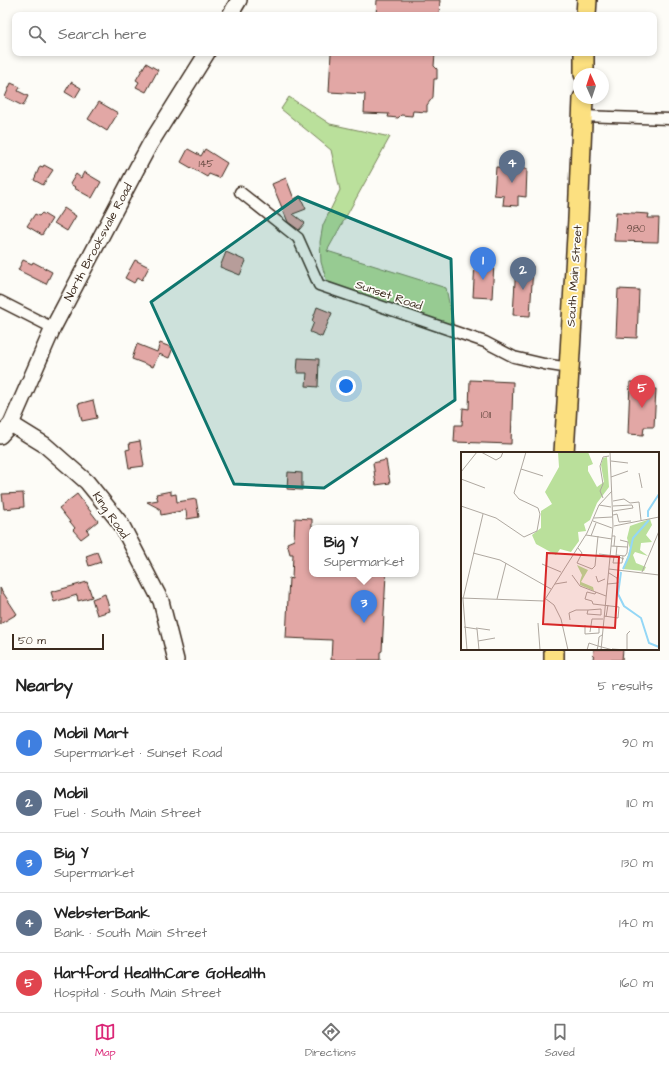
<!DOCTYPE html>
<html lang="en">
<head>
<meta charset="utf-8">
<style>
	:root { --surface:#fff; --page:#f6f6f6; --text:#222; --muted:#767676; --line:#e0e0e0; --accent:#db2777 }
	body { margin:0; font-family:"Architects Daughter",sans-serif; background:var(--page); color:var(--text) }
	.compass { position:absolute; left:573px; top:68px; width:36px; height:36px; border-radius:50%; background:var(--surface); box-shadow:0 2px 6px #0003; rotate:357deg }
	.scale { position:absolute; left:12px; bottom:10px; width:92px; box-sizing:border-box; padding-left:4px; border:2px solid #3b2a1e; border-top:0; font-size:11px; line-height:14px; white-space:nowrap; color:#3b2a1e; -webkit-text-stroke:3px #fdfcf7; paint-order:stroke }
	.you { position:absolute; left:346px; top:386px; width:14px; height:14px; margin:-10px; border:3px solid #fff; border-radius:50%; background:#1a73e8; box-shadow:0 0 0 6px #1a73e833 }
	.badge { display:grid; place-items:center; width:26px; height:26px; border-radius:50%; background:var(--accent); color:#fff; font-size:13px; font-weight:700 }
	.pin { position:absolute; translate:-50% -33px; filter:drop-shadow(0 1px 2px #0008) }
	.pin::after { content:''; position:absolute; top:21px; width:14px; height:12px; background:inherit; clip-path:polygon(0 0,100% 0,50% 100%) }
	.popup { position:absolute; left:309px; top:525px; width:110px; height:52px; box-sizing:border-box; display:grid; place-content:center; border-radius:8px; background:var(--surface); filter:drop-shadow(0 1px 3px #0005); font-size:13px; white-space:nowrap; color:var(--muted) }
	.popup b { font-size:15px; color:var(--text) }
	.popup::after { content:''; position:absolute; left:50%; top:100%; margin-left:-8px; border:8px solid transparent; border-top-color:var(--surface) }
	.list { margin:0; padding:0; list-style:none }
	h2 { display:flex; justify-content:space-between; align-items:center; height:52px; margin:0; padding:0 16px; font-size:17px }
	h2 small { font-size:13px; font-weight:400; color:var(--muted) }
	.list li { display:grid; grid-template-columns:26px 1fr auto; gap:12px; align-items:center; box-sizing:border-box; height:60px; padding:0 16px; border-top:1px solid var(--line) }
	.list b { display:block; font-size:15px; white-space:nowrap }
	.list p { margin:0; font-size:13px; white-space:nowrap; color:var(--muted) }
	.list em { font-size:13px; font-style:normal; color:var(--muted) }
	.icon { flex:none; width:22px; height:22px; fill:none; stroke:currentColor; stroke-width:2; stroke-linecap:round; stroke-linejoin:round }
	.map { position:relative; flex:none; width:669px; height:660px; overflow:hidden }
	.search { position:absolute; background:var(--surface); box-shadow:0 2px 6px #0003; left:12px; right:12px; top:12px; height:44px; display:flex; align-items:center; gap:10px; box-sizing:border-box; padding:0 14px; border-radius:8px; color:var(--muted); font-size:15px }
	.sheet { height:352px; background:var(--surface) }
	nav { display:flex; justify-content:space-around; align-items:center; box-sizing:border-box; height:56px; border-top:1px solid var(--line); background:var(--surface); font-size:11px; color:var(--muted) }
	nav a { display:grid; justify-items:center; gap:2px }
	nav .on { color:var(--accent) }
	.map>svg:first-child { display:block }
	.green { fill:#bae09b; stroke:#7a855c }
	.building { fill:#e2a7a5; stroke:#3b2a1e }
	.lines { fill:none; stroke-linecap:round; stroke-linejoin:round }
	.street-casing { stroke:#3b2a1e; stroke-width:13 }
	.secondary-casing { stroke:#3b2a1e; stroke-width:18 }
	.highway-casing { stroke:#3b2a1e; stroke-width:22 }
	.street { stroke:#fdfcf7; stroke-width:10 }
	.secondary { stroke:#fdfcf7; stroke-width:15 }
	.highway { stroke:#fce080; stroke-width:19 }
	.marked { fill:#0f766e; fill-opacity:0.2; stroke:#0f766e; stroke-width:3; stroke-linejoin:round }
	.labels { text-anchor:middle; stroke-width:3.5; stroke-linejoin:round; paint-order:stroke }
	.number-label { font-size:10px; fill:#654940 }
	.street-label { font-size:12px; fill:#3b2a1e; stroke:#fdfcf7 }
	.inset-river { fill:none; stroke:#94d7f6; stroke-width:2 }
	.inset-road { fill:none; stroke:#afa8a0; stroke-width:1 }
	.view { fill:#d62828; fill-opacity:0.15; stroke:#d62828; stroke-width:2 }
	.inset-edge { fill:none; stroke:#3b2a1e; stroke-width:2 }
</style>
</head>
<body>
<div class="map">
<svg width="669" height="660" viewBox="0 0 669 660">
	<rect width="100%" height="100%" fill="#fdfcf7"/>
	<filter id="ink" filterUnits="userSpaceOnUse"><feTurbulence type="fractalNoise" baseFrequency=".025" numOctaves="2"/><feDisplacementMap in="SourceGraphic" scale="8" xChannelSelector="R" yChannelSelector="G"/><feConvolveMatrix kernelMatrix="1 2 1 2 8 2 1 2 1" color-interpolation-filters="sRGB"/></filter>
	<g filter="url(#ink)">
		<!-- green -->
		<path class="green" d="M289,97L330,124L390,137L327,251L446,288L454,327L327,282L321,262L320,242L323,225L340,190L331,150L281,109Z"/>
		<!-- building -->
		<g class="building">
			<path d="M377,0H440L439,15H376Z"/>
			<path d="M331,53H435L434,66L437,69V79H434L433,97L427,105V112L413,111L412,116L401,115L398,118L388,117L389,114L364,113L365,94L329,92Z"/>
			<path d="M146,63L158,70L146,92L136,87L139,82L136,80Z"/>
			<path d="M71,82L81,88L75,98L65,92Z"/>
			<path d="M11,83L20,87L18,91L28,96L23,106L5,97Z"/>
			<path d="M99,102L118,113L107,131L88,119Z"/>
			<path d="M188,149L201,156L205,149L227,163L219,178L209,174L207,177L181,162Z"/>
			<path d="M44,165L53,170L43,185L34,180L40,166L43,167Z"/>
			<path d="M496,167L527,169L526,197L518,196V206L503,205L504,196L494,195Z"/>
			<path d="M84,172L101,182L92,198L74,188L75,187L70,184L76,174L81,178Z"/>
			<path d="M286,178L294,199L300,196L306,209L293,214L305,223L299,230L288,222L272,184Z"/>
			<path d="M64,208L76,216L67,231L54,223Z"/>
			<path d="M616,212L649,214L648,218H659L658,242L614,241Z"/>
			<path d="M42,213L52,219L42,235L27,226L35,214L39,216Z"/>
			<path d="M226,252L246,261L240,275L220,267Z"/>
			<path d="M23,260L32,264L33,262L52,272L46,284L18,270Z"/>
			<path d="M135,260L149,267L142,280L138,277L134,283L125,278Z"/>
			<path d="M475,262L494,263L492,298L473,297Z"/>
			<path d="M516,265L533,266L530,316L513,315Z"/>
			<path d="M618,289L639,290L637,338L616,337Z"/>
			<path d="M317,307L332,313L322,337L310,332L314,322L312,321Z"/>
			<path d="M160,343L173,348L169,358L159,354L153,367L132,359L137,344L157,352Z"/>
			<path d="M298,358L319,359L318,387L306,386L307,373H297Z"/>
			<path d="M470,380L513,382L511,444L454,442L455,425H462L463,408L469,409Z"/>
			<path d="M630,382L652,383L651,389H656L654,427H644L643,435L628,434Z"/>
			<path d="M93,400L97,418L82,421L78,404Z"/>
			<path d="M140,441L144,466L129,468L126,450L130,449L129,443Z"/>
			<path d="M386,460L390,483L376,485L373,463Z"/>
			<path d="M288,472L302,473V490L287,489Z"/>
			<path d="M171,491V495L176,494L177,502L196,499L199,517L187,519L186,510L161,515L160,509L147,502L158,500L156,494Z"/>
			<path d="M23,493L24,507L4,509L2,494Z"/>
			<path d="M77,494L98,521L87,530L89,533L81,539L73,530L75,528L59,508Z"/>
			<path d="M295,518L312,519V574H386L382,651L380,652V660H331L332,640L286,638L289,578L292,579L293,554H290L287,543L294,540Z"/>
			<path d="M97,552L101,562L89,566L86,556Z"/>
			<path d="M87,582L92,597L78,601L77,595L54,602L51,592Z"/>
			<path d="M0,588L17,614L0,624Z"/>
			<path d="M105,594L110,611L97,615L92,599Z"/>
			<path d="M594,649H623L622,660H593Z"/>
		</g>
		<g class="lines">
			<defs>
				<g id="street">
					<path d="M582,116L669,119"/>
					<path d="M240,192L298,238L319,285L485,342L514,357L544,364L569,368"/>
					<path d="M0,301L53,328"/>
				</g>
				<g id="secondary">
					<path d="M230,15L239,0"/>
					<path d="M11,424L45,445L87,482L121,524L161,601L176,660"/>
					<path d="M0,436L11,424L53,328L137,168L150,144L207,53"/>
				</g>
				<g id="highway">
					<path d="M586,15L587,0"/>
					<path d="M584,74V53"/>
					<path d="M564,453L578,219L583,98"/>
					<path d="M554,660V649"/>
				</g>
			</defs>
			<!-- street casing -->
			<use href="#street" class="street-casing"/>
			<!-- secondary casing -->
			<use href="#secondary" class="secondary-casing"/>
			<!-- highway casing -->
			<use href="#highway" class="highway-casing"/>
			<!-- street -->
			<use href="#street" class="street"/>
			<!-- secondary -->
			<use href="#secondary" class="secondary"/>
			<!-- highway -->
			<use href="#highway" class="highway"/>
		</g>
	</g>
	<!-- marked area -->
	<path class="marked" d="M298,197L451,259L455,400L324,488L234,484L151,302Z"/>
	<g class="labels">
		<!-- number labels -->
		<g class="number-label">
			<text x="206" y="167">145</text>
			<text x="636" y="232">980</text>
			<text x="486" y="418">1011</text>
		</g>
		<!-- street labels -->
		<g class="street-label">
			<text transform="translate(98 242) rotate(-62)" y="4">North Brooksvale Road</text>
			<text transform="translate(574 276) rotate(-86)" y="4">South Main Street</text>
			<text transform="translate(389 295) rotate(19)" y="4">Sunset Road</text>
			<text transform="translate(111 515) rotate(55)" y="4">King Road</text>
		</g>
	</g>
	<!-- overview -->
	<g transform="translate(461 452)">
		<rect width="198" height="198" fill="#fdfcf7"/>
		<path d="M97,0H127L132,12L127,14V19L136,35L143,30L140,13L142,6L146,5L148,35L136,51L129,68L123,72L125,79L117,80L118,89L110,100L99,97L95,103L75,92L71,83L80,76V59L91,52L84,40L98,15ZM189,67L191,73L185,83L191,90L180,91L179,98L187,104L174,100L172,103L175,111L185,115L183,119L162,117L169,97L166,86L169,74ZM116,113L127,118L120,130L132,135L133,139L119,133V129L121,123Z" fill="#bae09b"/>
		<path class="inset-river" d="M187,65V59L198,42M162,117L168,104L172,86L188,68M160,120L157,142L163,154L180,166L188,191L198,195"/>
		<path class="inset-road" d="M20,0L35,8L40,5L42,0M150,9L167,11M60,17L82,24M0,20L16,0M178,21L181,36M150,25L167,19M0,27L24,36M142,46L139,39L142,32L139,14L142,5L148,4M152,49L163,47L169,51L178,50L180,68M138,53L150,55M0,54L35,66L63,85L76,79L79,62L77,56L58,47L53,41L65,0M152,54L171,53L172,56L152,59M152,63L156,62L158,70L170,69M133,66L151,65M132,69L151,76M153,74L198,65M125,83L151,87M130,84L135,71M151,84H154L153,94M150,94L166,95M156,94L155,104L163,107M117,96L121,101L116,111L131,117L134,114L137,84M12,101L39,108L90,137M138,102L155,104M135,103L154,105M155,103L164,104L166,101L167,90L159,88M153,105L152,111H161L162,104M81,112L100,120M148,117L198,123M181,120L198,79M111,123L119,134L145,144M135,124L137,130L144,127M94,132L106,130M146,132L157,131L156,126L148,121M135,140L134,142L126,140L124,147L131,149L132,152L158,155L157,166L143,164M0,146L83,149L126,81L138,53L151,39M36,147L45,111M85,147L93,153L100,167L107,198M145,165L147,153M109,168L108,161L115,158H127L126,162L140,163V157L127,158M77,171L79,198M124,173V182L138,181V175M3,175L16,177L18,198M15,176L29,178M129,180L131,167H142M141,183L138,185L137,194L152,198M17,189L34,186M151,197L166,198M166,197V182L169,179M6,198L2,147L22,62M126,198L128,191L137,194L136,198M140,198L152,74L149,0"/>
		<path class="view" d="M86,101L158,105L154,176L82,172Z"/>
		<rect width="198" height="198" class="inset-edge"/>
	</g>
</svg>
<svg class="compass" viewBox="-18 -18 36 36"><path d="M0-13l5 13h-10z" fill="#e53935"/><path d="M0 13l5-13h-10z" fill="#767676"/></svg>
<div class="scale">50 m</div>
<div class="you"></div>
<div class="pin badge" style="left:483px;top:280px;background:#3f7fe0">1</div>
<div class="pin badge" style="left:523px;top:290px;background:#5c6f8a">2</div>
<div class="pin badge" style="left:364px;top:623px;background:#3f7fe0">3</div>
<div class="popup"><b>Big Y</b>Supermarket</div>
<div class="pin badge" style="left:512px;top:183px;background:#5c6f8a">4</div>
<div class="pin badge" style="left:642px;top:408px;background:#e0444e">5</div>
<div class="search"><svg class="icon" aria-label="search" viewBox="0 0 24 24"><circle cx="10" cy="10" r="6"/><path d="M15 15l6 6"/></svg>Search here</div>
</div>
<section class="sheet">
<h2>Nearby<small>5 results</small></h2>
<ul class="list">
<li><span class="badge" style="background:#3f7fe0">1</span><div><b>Mobil Mart</b><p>Supermarket · Sunset Road</p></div><em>90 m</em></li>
<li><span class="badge" style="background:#5c6f8a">2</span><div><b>Mobil</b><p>Fuel · South Main Street</p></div><em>110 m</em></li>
<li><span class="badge" style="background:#3f7fe0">3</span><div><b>Big Y</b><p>Supermarket</p></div><em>130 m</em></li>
<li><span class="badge" style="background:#5c6f8a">4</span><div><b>WebsterBank</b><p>Bank · South Main Street</p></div><em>140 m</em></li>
<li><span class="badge" style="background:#e0444e">5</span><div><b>Hartford HealthCare GoHealth</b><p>Hospital · South Main Street</p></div><em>160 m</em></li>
</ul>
</section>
<nav>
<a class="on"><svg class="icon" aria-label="map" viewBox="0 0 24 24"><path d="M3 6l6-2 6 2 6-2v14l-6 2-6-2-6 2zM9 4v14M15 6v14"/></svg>Map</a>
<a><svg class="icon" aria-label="directions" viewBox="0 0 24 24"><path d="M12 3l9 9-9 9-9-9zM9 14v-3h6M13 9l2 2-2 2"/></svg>Directions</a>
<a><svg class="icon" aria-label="saved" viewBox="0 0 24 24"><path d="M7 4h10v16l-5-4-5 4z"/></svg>Saved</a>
</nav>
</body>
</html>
